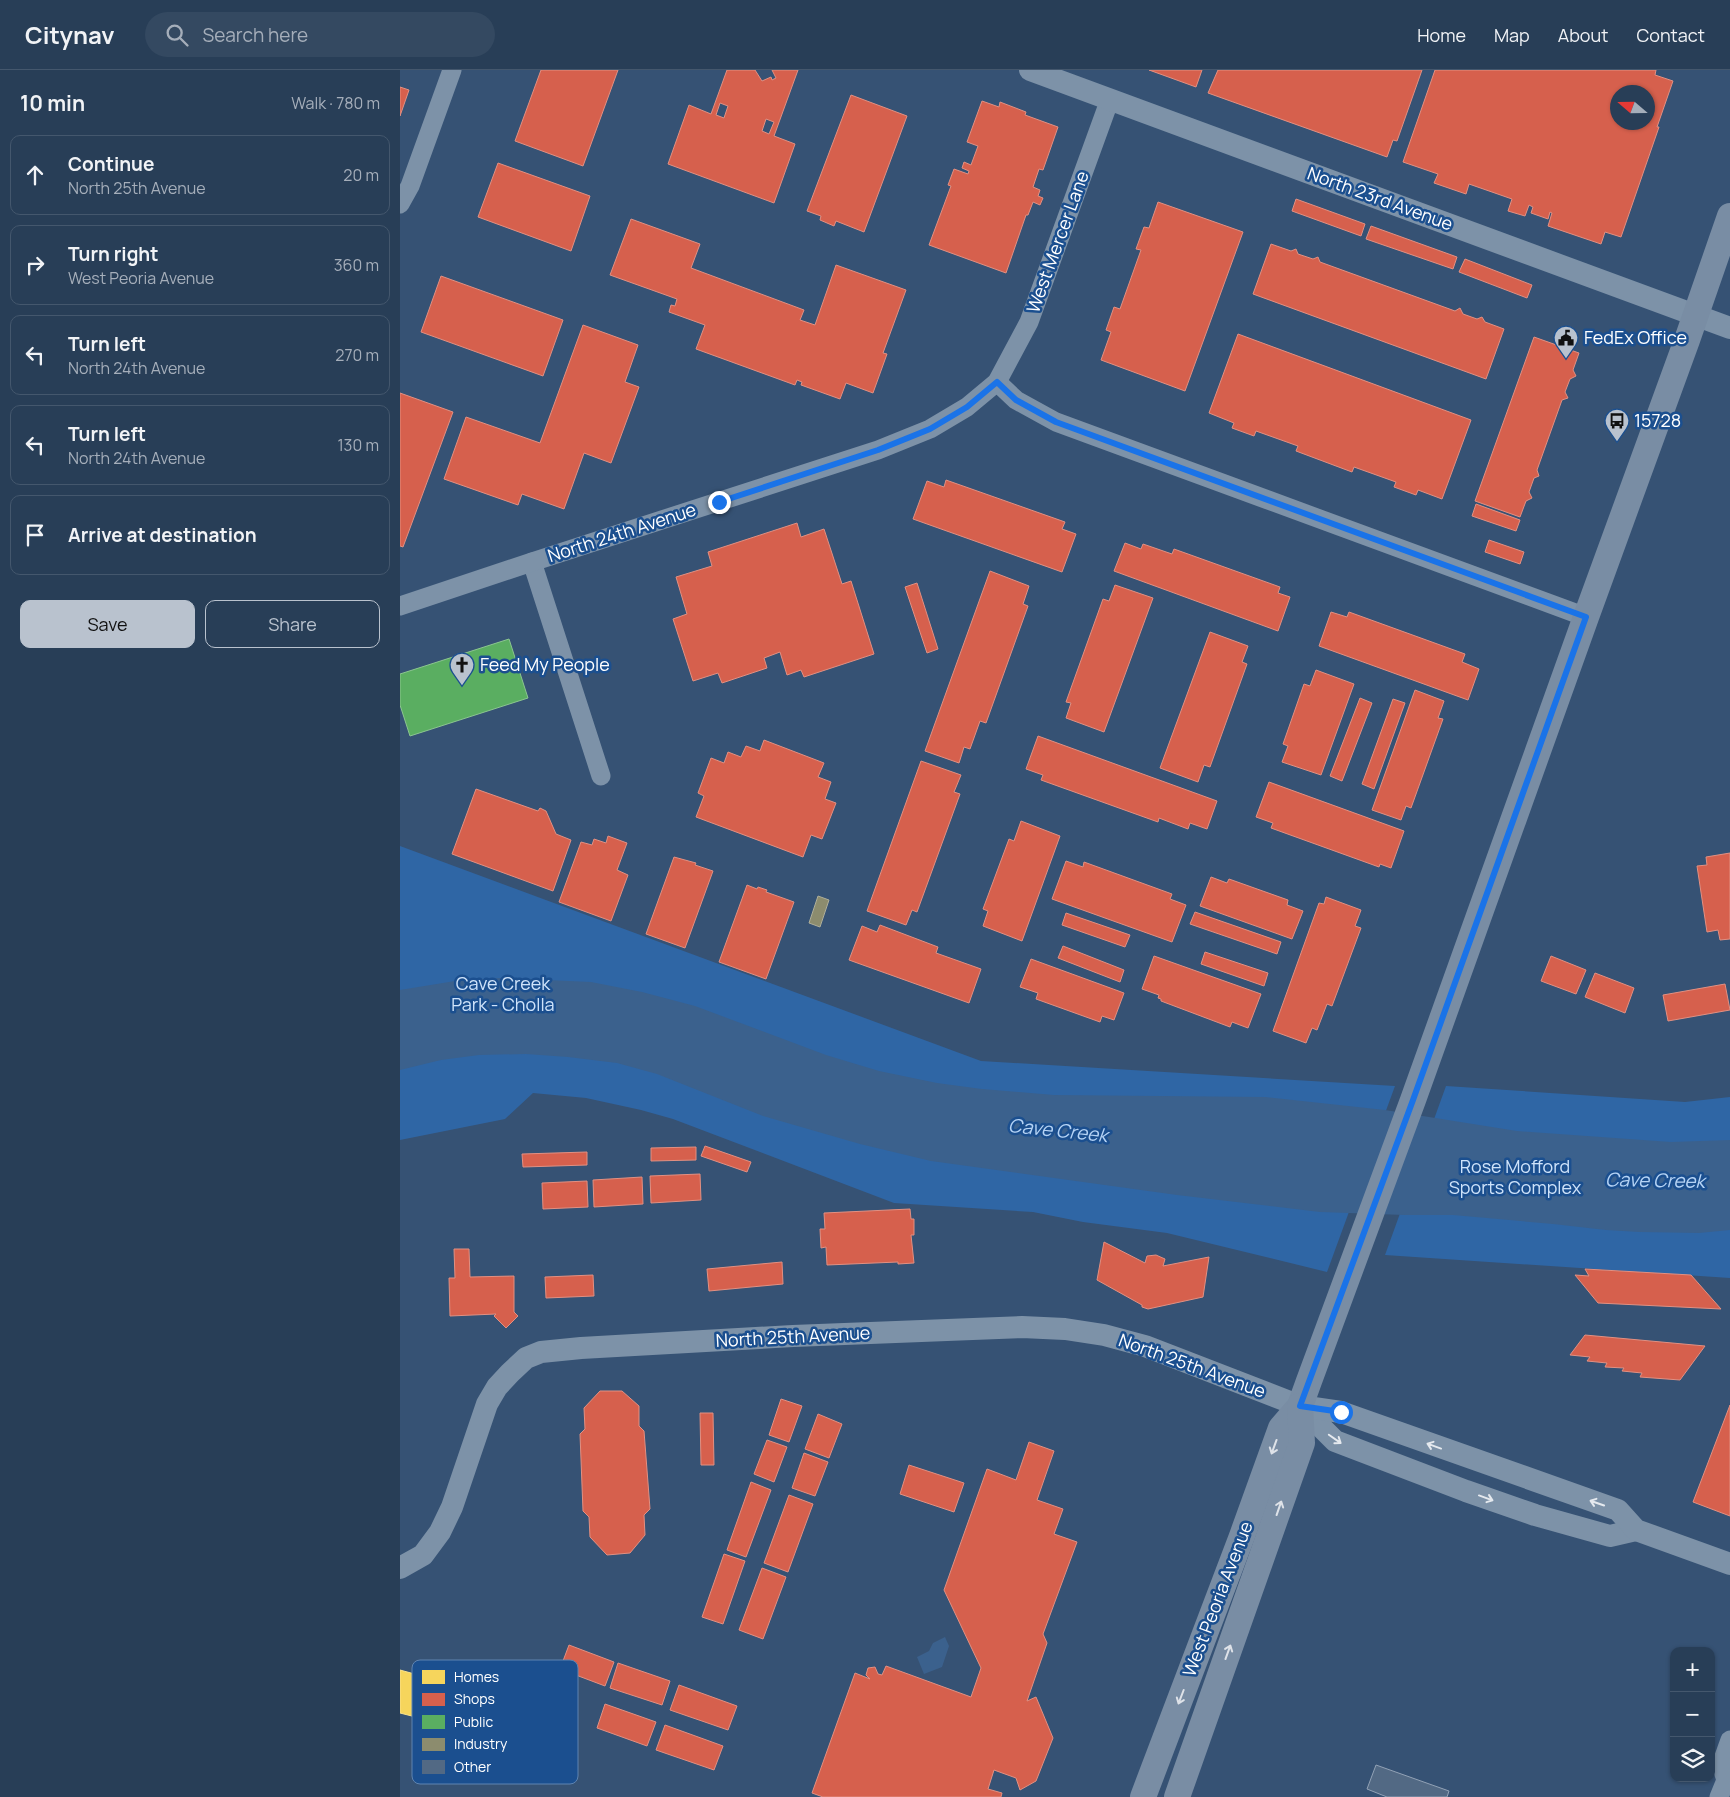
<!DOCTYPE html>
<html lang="en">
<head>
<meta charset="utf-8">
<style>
	:root { --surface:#283e57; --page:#344961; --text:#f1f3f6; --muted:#a5aeba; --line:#44576d; --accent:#b9c2ce }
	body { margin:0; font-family:Manrope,sans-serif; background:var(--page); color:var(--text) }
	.controls { position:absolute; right:15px; bottom:15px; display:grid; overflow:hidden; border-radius:10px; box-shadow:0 1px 4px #0004 }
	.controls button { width:45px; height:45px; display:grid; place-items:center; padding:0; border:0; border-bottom:1px solid var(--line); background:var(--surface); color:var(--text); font:25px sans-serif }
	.compass { position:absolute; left:1210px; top:15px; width:45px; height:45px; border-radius:50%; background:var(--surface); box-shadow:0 1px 4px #0004; rotate:290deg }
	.stop { position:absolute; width:15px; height:15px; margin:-11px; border:4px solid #1a73e8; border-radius:50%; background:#fff }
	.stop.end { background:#1a73e8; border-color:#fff; box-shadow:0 1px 5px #0008 }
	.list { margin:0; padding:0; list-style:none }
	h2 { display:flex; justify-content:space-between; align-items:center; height:65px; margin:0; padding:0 20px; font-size:21px }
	h2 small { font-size:16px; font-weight:400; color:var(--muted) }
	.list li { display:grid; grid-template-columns:32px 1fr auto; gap:15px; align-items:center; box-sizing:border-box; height:80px; margin:0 10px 10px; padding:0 10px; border:1px solid var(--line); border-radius:10px }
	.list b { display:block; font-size:19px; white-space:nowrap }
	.list p { margin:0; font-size:16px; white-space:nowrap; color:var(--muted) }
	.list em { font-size:16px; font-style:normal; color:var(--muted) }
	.actions { display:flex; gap:10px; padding:15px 20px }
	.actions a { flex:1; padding:11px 0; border:1px solid var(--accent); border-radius:10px; text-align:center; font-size:18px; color:var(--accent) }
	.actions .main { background:var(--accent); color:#111 }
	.icon { flex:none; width:28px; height:28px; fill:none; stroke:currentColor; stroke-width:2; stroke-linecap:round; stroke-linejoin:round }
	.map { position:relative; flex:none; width:1330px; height:1727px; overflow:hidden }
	header { display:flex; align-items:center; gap:30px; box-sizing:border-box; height:70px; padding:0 25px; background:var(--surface); border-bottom:1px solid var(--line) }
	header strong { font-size:24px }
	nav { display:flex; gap:28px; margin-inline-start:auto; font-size:18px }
	.search { width:350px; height:45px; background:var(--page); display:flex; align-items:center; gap:12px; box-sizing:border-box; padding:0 18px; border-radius:28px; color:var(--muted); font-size:19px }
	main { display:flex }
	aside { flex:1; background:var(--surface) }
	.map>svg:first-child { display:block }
	.green { fill:#2f66a5 }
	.water { fill:#3b618d }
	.homes { fill:#f6d55c; stroke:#f9e28d }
	.shops { fill:#d6604d; stroke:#e29082; fill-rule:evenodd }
	.public { fill:#5aae61; stroke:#8cc690 }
	.industry { fill:#8c8c6e; stroke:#aeae9a }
	.building { fill:#526984; stroke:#92a2b6 }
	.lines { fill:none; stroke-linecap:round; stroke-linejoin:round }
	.minor { stroke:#7d92a8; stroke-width:19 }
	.tertiary { stroke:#7d92a8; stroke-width:22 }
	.secondary { stroke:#798da4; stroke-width:26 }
	.oneway { stroke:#e5e9ee }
	.oneway2 { stroke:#dee2e8 }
	.route { stroke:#1a73e8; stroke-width:6 }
	.labels { text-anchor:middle; stroke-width:5; stroke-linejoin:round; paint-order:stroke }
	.street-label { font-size:18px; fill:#fff; stroke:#1b4f8f }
	.poi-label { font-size:18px; fill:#fff; stroke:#1b4f8f; text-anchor:start }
	.park-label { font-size:18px; fill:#cfe3fa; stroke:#1b4f8f }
	.water-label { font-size:19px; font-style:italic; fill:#b5d3f5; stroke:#1b4f8f }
	.key { fill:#1b4f8f; stroke:#5f84b1; stroke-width:1 }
	.key-label { font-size:14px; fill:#fff }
</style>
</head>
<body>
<header>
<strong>Citynav</strong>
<div class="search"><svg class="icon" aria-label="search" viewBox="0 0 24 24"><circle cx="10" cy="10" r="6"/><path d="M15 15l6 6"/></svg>Search here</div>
<nav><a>Home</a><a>Map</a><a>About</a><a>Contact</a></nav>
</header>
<main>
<aside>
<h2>10 min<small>Walk · 780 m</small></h2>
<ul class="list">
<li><svg class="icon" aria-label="ahead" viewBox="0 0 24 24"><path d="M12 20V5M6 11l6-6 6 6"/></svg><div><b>Continue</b><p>North 25th Avenue</p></div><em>20 m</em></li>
<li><svg class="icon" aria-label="right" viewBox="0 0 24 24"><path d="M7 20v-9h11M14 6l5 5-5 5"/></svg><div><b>Turn right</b><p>West Peoria Avenue</p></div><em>360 m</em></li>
<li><svg class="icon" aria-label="left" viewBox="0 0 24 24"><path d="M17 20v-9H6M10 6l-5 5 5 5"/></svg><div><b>Turn left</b><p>North 24th Avenue</p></div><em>270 m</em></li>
<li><svg class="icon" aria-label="left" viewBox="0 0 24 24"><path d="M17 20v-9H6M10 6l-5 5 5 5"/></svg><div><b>Turn left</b><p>North 24th Avenue</p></div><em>130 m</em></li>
<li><svg class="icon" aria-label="arrive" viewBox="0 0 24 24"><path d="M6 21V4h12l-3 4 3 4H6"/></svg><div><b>Arrive at destination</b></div></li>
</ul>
<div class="actions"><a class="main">Save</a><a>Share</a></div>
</aside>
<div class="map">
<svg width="1330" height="1727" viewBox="0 0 1330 1727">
	<rect width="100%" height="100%" fill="#365274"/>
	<!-- green -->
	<g class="green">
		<path d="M0,776L581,991L995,1016L927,1202L767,1163L683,1152L633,1142L494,1133L273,1049L241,1040L186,1028L133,1023L105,1049L0,1070Z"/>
		<path d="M1046,1016L1285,1032L1330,1027V1208L985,1185Z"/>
	</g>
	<!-- water -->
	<g class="water">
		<path d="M101,908L191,912L242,922L295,936L426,985L479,1001L537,1013L582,1019L654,1025L865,1027L985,1040L1117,1061L1271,1072L1330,1070V1160L1299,1163L1239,1162L1206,1160L1153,1154L1053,1145H1005L920,1142L777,1125L531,1091L460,1074L363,1046L257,1004L217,993L168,987L126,984L79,985L41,990L0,1000V920L55,911Z"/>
		<path d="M545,1567L549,1576L542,1597L524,1604L517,1587L529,1581L533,1573Z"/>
	</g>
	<!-- homes -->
	<path class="homes" d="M0,1600L69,1619L59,1658L0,1643Z"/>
	<!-- shops -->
	<g class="shops">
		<path d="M141,0H218L183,96L115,71Z"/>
		<path d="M327,0H355L362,11L371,7L372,10L376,8L372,0H398L374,66L395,74L374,133L268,94L289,35L311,44ZM320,33L328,36L324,48L316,45ZM366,49L374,52L369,64L362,61Z"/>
		<path d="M749,0H802L796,17Z"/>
		<path d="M818,0H1022L997,71L993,70L987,87L808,23Z"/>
		<path d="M1035,0H1256L1255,5L1273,11L1257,57H1259L1221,167L1205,162L1201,174L1148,156L1152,143L1150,142L1148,149L1131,143L1133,137L1129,135L1125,146L1108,141L1112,129L1069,114L1066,124L1034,113L1038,104L1003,92ZM1218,22H1248V52H1218Z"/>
		<path d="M0,17L9,20L0,46Z"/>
		<path d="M451,25L507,46L464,162L436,151L434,156L420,150L421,146L407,141Z"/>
		<path d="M582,31L599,37L600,32L626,42L625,45L658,57L643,100L639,99L633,117L640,120L638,126L643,128L640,135L633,132L628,145H626L606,203L529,175L551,116L548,115L554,99L568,104L569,101L562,98L564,92L571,95L578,76L567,72Z"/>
		<path d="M98,93L190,126L171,181L78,147Z"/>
		<path d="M896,129L965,154L961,166L892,141Z"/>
		<path d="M758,132L843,162L785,321L701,290L711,262L706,260L714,237L720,239L741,180L736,179L744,157L749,158Z"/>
		<path d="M231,149L300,174L291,198L404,240L400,250L415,255L436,195L506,220L483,283L487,284L473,323L446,313L440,329L401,315L402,312L397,310L395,315L296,279L305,255L269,242L271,235L275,236L277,229L210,205Z"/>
		<path d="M971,156L1057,187L1053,199L966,169Z"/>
		<path d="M871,174L891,181L896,179L898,184L913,189L918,187L920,192L1055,241L1060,238L1063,244L1077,249L1082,247L1085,252L1104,259L1086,309L853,224Z"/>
		<path d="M1065,189L1132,215L1127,228L1059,202Z"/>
		<path d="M41,206L163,250L143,306L21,262Z"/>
		<path d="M183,255L238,275L225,312L239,317L211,393L184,383L164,439L122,424L118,435L44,409L66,347L140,373Z"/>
		<path d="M838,264L1071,350L1042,429L1018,420L1016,425L994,417L996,412L954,397L952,402L896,381L898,376L856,361L854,366L832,358L834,353L809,343Z"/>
		<path d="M1134,267L1179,283L1173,300L1176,306L1170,309L1165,322L1168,328L1162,330L1137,400L1139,406L1134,408L1129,422L1132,428L1126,431L1120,447L1075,431Z"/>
		<path d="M0,323L53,342L3,477L0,476Z"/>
		<path d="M546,410L665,452L662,459L676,464L662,502L513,449L527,411L544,417Z"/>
		<path d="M1076,434L1120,450L1116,461L1072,446Z"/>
		<path d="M397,453L401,467L424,459L442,514L451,511L474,584L404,607L401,600L387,605L380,582L364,588L367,598L322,613L318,603L293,611L273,549L287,544L276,507L312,496L308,482Z"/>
		<path d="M1089,470L1124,482L1120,494L1085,482Z"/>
		<path d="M725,473L741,479L743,474L772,484L774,479L880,517L878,523L890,527L878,561L714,501Z"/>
		<path d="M590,501L629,516L623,534L628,536L586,653L580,651L570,679L564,677L559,693L525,681Z"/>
		<path d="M517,513L538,579L527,583L505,517Z"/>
		<path d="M715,515L753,528L704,662L666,648L671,633L666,632L703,529L709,531Z"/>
		<path d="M931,542L947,547L949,542L1065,584L1062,592L1079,599L1068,630L919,576Z"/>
		<path d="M810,562L848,576L842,592L847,594L810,697L804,695L798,712L760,698Z"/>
		<path d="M916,600L954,614L921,705L882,692L888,676L883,674L904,614L910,616Z"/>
		<path d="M1015,620L1044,631L1038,648L1043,649L1011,738L1006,736L1001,750L972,740Z"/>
		<path d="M960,628L972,633L942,711L930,706Z"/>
		<path d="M993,629L1005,633L974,719L962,714Z"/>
		<path d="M638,666L817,731L807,759L790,753L788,759L759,748L758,752L641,710L643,705L626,699Z"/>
		<path d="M364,670L424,693L418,707L431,712L425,729L436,733L422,769L411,765L403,787L296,747L304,726L298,723L311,688L324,693L328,682L341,687L346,676L360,681Z"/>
		<path d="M521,691L561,705L554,722L560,724L517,842L512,840L506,855L467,841Z"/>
		<path d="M869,712L1004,761L991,798L980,794L979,797L871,758L873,753L856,747Z"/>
		<path d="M76,719L138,741L140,738L146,741L156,764L171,770L153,821L52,784Z"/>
		<path d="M621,751L660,766L622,871L583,856L588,841L583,839L609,769L614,771Z"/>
		<path d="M208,766L227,773L217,800L228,805L211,851L159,832L181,772L192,775L194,769L206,773Z"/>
		<path d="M1330,783V869L1320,870L1318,860L1307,862L1297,796L1307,795L1306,787Z"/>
		<path d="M274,787L296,793L295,795L313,801L285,878L246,864Z"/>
		<path d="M666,791L683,797L684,792L772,824L770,829L786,835L772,872L652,829Z"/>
		<path d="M811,807L827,813L829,809L888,830L887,835L903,841L892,869L800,836Z"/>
		<path d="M347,815L357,819L358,817L367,820L366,822L394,832L366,909L319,892Z"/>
		<path d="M926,827L961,840L955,856L961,858L932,936L927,934L917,960L912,958L906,973L873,961L919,833L924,834Z"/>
		<path d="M795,842L881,872L877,884L790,854Z"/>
		<path d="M666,843L730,865L725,877L662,855Z"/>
		<path d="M480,855L538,877L536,883L581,899L569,933L449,890L462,856L477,862Z"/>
		<path d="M663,876L724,900L720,912L658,888Z"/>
		<path d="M805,882L868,903L864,916L801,894Z"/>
		<path d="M754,886L861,924L848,958L832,952L830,957L761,931V929L758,928L759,925L742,919Z"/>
		<path d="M1151,886L1186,900L1176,924L1141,911Z"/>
		<path d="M631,889L724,923L714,950L702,946L700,952L636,929L638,923L620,917Z"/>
		<path d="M1195,903L1234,918L1225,943L1185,927Z"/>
		<path d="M1325,914L1330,940L1268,951L1263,925Z"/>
		<path d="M305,1076L351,1092L347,1102L301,1086Z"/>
		<path d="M296,1077V1090L251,1091V1078Z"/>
		<path d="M187,1082V1095L123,1097L122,1084Z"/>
		<path d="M300,1104L301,1130L251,1133L250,1106Z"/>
		<path d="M242,1107L243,1134L194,1137L193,1110Z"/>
		<path d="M187,1111L188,1137L143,1139L142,1113Z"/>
		<path d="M510,1139L511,1149H514V1165H511L514,1193L498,1194V1192L427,1195L426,1177L421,1178L420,1159H425L424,1143Z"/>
		<path d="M704,1172L745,1193L747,1186L756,1185L765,1189L763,1196L809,1187L803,1227L748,1239L742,1237V1235L697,1210Z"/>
		<path d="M54,1179H69L70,1207L114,1206V1242L118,1246L106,1258L94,1246L96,1244L50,1246L49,1208H55Z"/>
		<path d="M382,1192L383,1214L309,1221L307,1199Z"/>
		<path d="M1185,1199L1291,1205L1321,1239L1198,1233L1175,1205L1189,1206Z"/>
		<path d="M193,1205L194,1226L146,1228L145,1207Z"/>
		<path d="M1185,1265L1305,1276L1280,1310L1240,1307L1242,1303L1222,1301L1224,1298L1205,1297L1207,1293L1187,1291L1190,1287L1170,1285Z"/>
		<path d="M200,1321H222L239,1336V1356L244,1361L250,1439L244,1445L245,1465L230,1483L207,1485L190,1467L189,1447L183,1441L180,1364L185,1359L184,1338Z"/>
		<path d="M381,1329L402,1336L389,1372L369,1365Z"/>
		<path d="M1330,1335V1446L1293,1432Z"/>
		<path d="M300,1343H313L314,1395H301Z"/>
		<path d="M418,1344L442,1354L429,1388L405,1379Z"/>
		<path d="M367,1370L387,1377L374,1412L354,1404Z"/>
		<path d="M629,1372L654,1381L637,1430L663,1439L654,1464L677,1472L643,1564L647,1573L627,1631L636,1627L653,1668L636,1711L620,1720L616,1708L594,1700L588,1719L602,1723L601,1727H423L412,1723L455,1603L470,1609L466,1605L468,1598L475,1597L478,1604L482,1605L486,1596L571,1627L581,1598L544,1520L587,1399L616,1410Z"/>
		<path d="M404,1383L428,1392L415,1426L392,1418Z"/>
		<path d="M509,1395L564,1413L554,1442L500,1424Z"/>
		<path d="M351,1412L371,1420L346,1487L327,1480Z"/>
		<path d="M389,1425L413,1434L388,1502L364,1493Z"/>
		<path d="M324,1484L345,1491L323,1554L302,1547Z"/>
		<path d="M362,1498L386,1507L363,1569L339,1560Z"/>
		<path d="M169,1575L214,1592L205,1616L160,1599Z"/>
		<path d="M218,1593L270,1611L262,1635L210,1618Z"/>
		<path d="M279,1615L337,1636L328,1660L270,1640Z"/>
		<path d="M205,1634L256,1652L247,1676L197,1658Z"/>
		<path d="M265,1655L323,1676L314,1700L256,1680Z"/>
	</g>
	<!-- public -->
	<path class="public" d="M109,569L128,628L10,666L0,635V604Z"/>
	<!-- industry -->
	<path class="industry" d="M418,826L429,830L420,857L409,853Z"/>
	<!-- building -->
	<path class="building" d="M976,1695L1049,1721L1047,1727H987L967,1719Z"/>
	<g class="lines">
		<!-- minor -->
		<g class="minor">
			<path d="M0,134L10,116L52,0"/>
			<path d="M597,312L616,330L656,352L1186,547"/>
			<path d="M132,492L201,706"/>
			<path d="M0,536L132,492L478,380L530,359L567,337L597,312L629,252L710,29"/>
			<path d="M1319,1727L1326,1710L1321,1695L1330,1670"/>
		</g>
		<!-- tertiary -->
		<g class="tertiary">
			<path d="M630,0L1330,258"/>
			<path d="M900,1336L935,1371L1066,1421L1135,1445L1210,1466L1236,1460"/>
			<path d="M0,1498L23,1485L40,1462L52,1437L87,1334L97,1317L110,1303L126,1288L141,1282L181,1278L393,1266L622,1257L665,1259L704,1265L745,1276L900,1336L941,1342L1218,1440L1236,1460L1330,1494"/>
		</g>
		<!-- secondary -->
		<g class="secondary">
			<path d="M743,1727L842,1466L881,1358L900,1336L909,1311L1013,1030L1186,547L1287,270L1330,146"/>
			<path d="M777,1727L902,1373L900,1336"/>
		</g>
	</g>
	<!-- one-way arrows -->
	<defs><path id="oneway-shaft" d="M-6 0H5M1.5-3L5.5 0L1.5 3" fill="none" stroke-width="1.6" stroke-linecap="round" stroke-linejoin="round" transform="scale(1.25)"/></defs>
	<g class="oneway">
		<use href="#oneway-shaft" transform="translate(935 1369) rotate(35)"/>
		<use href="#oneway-shaft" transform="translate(1034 1376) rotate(-160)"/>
		<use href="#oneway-shaft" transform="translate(1086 1428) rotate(20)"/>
		<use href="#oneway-shaft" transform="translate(1197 1433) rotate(-161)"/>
	</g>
	<g class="oneway2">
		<use href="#oneway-shaft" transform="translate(874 1377) rotate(110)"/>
		<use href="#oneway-shaft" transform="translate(879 1438) rotate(-71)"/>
		<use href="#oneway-shaft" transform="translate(828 1582) rotate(-70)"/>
		<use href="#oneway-shaft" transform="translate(781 1627) rotate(111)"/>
	</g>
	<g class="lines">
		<!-- route -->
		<path class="route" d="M319,432L478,380L530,359L567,337L597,312L616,330L656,352L1186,547L1013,1030L900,1336L941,1342"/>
	</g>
	<!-- icons -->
	<defs>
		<symbol id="civic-pin" viewBox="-11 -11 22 30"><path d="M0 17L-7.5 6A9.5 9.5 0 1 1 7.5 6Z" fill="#b9c2ce" stroke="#1b4f8f"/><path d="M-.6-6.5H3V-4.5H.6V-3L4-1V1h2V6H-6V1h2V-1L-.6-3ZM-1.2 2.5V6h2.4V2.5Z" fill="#111"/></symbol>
		<symbol id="bus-pin" viewBox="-11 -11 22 30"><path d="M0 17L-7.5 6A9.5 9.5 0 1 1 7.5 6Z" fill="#b9c2ce" stroke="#1b4f8f"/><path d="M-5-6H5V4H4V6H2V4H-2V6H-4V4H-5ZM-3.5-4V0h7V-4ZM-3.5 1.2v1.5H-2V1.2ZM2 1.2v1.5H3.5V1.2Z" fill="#111"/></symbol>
		<symbol id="church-pin" viewBox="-11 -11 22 30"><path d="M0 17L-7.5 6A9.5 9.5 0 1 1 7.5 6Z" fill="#b9c2ce" stroke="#1b4f8f"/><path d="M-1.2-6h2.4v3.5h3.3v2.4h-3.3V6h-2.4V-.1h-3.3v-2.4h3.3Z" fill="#111"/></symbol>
	</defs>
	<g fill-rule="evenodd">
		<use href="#civic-pin" x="1152" y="254" width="28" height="38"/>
		<use href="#bus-pin" x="1203" y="337" width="28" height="38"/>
		<use href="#church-pin" x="48" y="581" width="28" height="38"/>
	</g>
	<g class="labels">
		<!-- street labels -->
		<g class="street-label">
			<text transform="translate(980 129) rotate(20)" y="6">North 23rd Avenue</text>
			<text transform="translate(658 172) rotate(-70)" y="6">West Mercer Lane</text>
			<text transform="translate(222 463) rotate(-18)" y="6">North 24th Avenue</text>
			<text transform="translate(393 1267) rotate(-3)" y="6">North 25th Avenue</text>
			<text transform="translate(792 1296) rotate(20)" y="6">North 25th Avenue</text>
			<text transform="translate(818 1529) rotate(-69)" y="6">West Peoria Avenue</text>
		</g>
		<!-- poi labels -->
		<g class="poi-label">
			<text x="1184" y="274">FedEx Office</text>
			<text x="1234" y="357">15728</text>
			<text x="80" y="601">Feed My People</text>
		</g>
		<!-- park labels -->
		<g class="park-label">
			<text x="103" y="920">Cave Creek<tspan x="103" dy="21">Park - Cholla</tspan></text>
			<text x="1115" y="1103">Rose Mofford<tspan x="1115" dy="21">Sports Complex</tspan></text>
		</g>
		<!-- water labels -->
		<g class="water-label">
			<text transform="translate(658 1060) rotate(6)" y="7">Cave Creek</text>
			<text transform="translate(1255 1110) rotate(1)" y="7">Cave Creek</text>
		</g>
	</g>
	<!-- legend -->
	<rect x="12" y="1590" width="166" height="124" rx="8" class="key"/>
	<rect x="22" y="1600" width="23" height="14" fill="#f6d55c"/>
	<rect x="22" y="1623" width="23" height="13" fill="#d6604d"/>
	<rect x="22" y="1645" width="23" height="14" fill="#5aae61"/>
	<rect x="22" y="1668" width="23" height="13" fill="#8c8c6e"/>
	<rect x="22" y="1690" width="23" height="14" fill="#526984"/>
	<g class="key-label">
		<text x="54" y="1612">Homes</text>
		<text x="54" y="1634">Shops</text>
		<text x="54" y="1657">Public</text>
		<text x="54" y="1679">Industry</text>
		<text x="54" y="1702">Other</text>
	</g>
</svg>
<div class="controls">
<button>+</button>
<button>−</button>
<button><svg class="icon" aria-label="layers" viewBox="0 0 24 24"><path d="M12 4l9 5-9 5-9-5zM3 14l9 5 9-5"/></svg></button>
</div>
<svg class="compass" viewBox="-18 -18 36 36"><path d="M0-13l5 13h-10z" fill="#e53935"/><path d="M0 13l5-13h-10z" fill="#a5aeba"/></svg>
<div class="stop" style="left:941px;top:1342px"></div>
<div class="stop end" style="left:319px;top:432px"></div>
</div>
</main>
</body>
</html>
